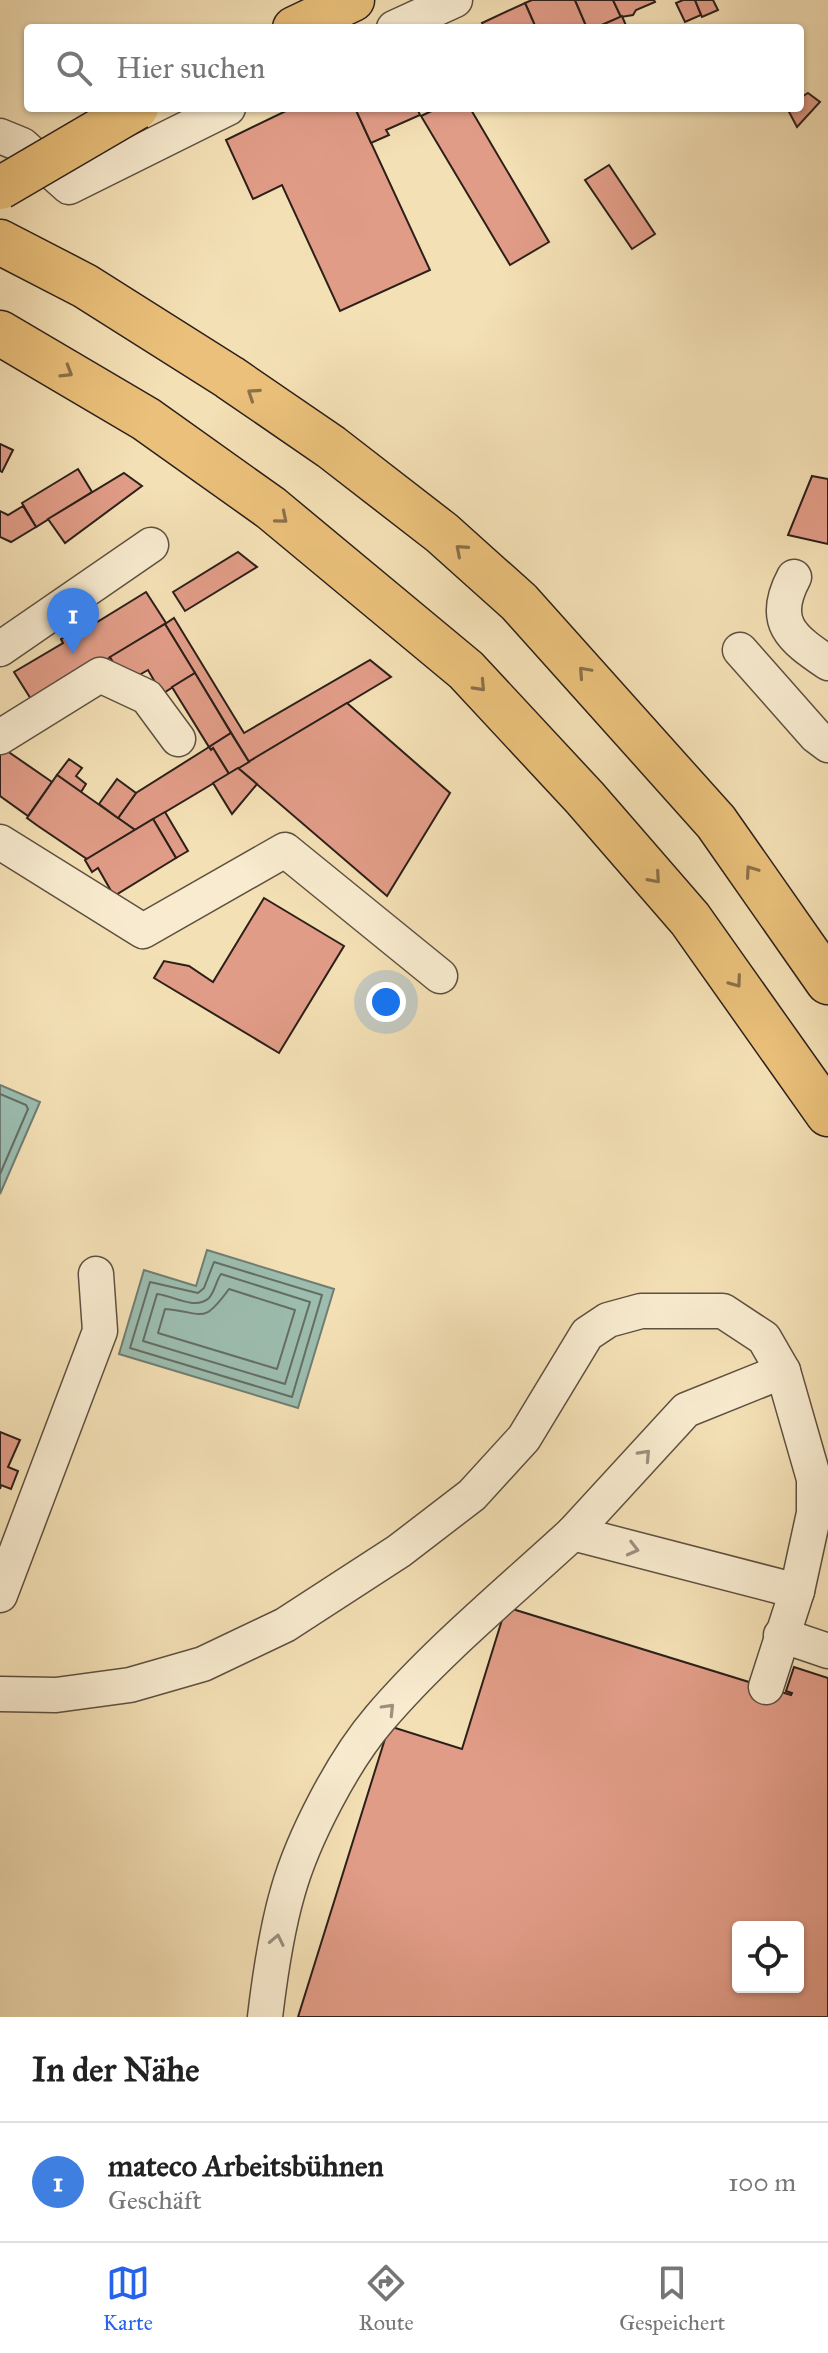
<!DOCTYPE html>
<html lang="de">
<head>
<meta charset="utf-8">
<style>
	:root { --surface:#fff; --page:#f2f2f2; --text:#222; --muted:#767676; --line:#e0e0e0; --accent:#2563eb }
	body { margin:0; font-family:"IM FELL Great Primer",serif; background:var(--page); color:var(--text) }
	.controls { position:absolute; right:24px; bottom:24px; display:grid; overflow:hidden; border-radius:8px; box-shadow:0 2px 6px #0004 }
	.controls button { width:72px; height:72px; display:grid; place-items:center; padding:0; border:0; border-bottom:2px solid var(--line); background:var(--surface); color:var(--text); font:40px sans-serif }
	.you { position:absolute; left:386px; top:1002px; width:28px; height:28px; margin:-20px; border:6px solid #fff; border-radius:50%; background:#1a73e8; box-shadow:0 0 0 12px #1a73e833 }
	.badge { display:grid; place-items:center; width:52px; height:52px; border-radius:50%; background:var(--accent); color:#fff; font-size:26px; font-weight:700 }
	.pin { position:absolute; translate:-50% -66px; filter:drop-shadow(0 2px 4px #0008) }
	.pin::after { content:''; position:absolute; top:42px; width:28px; height:24px; background:inherit; clip-path:polygon(0 0,100% 0,50% 100%) }
	.list { margin:0; padding:0; list-style:none }
	h2 { display:flex; justify-content:space-between; align-items:center; height:104px; margin:0; padding:0 32px; font-size:34px }
	h2 small { font-size:26px; font-weight:400; color:var(--muted) }
	.list li { display:grid; grid-template-columns:52px 1fr auto; gap:24px; align-items:center; box-sizing:border-box; height:120px; padding:0 32px; border-top:2px solid var(--line) }
	.list b { display:block; font-size:30px; white-space:nowrap }
	.list p { margin:0; font-size:26px; white-space:nowrap; color:var(--muted) }
	.list em { font-size:26px; font-style:normal; color:var(--muted) }
	.icon { flex:none; width:44px; height:44px; fill:none; stroke:currentColor; stroke-width:2; stroke-linecap:round; stroke-linejoin:round }
	.map { position:relative; flex:none; width:828px; height:2017px; overflow:hidden }
	.search { position:absolute; background:var(--surface); box-shadow:0 2px 6px #0004; left:24px; right:24px; top:24px; height:88px; display:flex; align-items:center; gap:20px; box-sizing:border-box; padding:0 28px; border-radius:8px; color:var(--muted); font-size:30px }
	.sheet { height:224px; background:var(--surface) }
	nav { display:flex; justify-content:space-around; align-items:center; box-sizing:border-box; height:112px; border-top:2px solid var(--line); background:var(--surface); font-size:22px; color:var(--muted) }
	nav a { display:grid; justify-items:center; gap:4px }
	nav .on { color:var(--accent) }
	.map>svg:first-child { display:block }
	.water { fill:#9cbdaf; stroke:#6f7e73; stroke-width:2 }
	.lines { fill:none; stroke-linecap:round; stroke-linejoin:round }
	.shore { stroke:#646e64; stroke-width:2 }
	.building { fill:#e19c87; stroke:#2c201a; stroke-width:2; fill-rule:evenodd }
	.minor-casing { stroke:#5e5041; stroke-width:37 }
	.major-casing { stroke:#2c201a; stroke-width:45 }
	.highway-casing { stroke:#2c201a; stroke-width:47 }
	.minor { stroke:#f8ebcf; stroke-width:34 }
	.major { stroke:#eac07a; stroke-width:42 }
	.highway { stroke:#eac07a; stroke-width:44 }
	.major-bridge-casing { stroke:#2c201a; stroke-width:45; stroke-linecap:butt }
	.major-bridge { stroke:#eac07a; stroke-width:42 }
	.oneway { stroke:#8b704a }
	.oneway2 { stroke:#9c907e }
</style>
</head>
<body>
<div class="map">
<svg width="828" height="2017" viewBox="0 0 828 2017">
	<rect width="100%" height="100%" fill="#f4e0b5"/>
	<filter id="stains"><feTurbulence type="fractalNoise" baseFrequency=".0025" numOctaves="4"/><feColorMatrix values="0 0 0 0 .2 0 0 0 0 .09 0 0 0 0 .02 0 0 0 .5 -.17"/></filter>
	<radialGradient id="worn" r=".72"><stop offset=".6" stop-color="#630" stop-opacity="0"/><stop offset="1" stop-color="#630" stop-opacity=".3"/></radialGradient>
	<!-- water -->
	<g class="water">
		<path d="M0,1085L40,1102L0,1194Z"/>
		<path d="M207,1250L334,1289L298,1408L119,1354L144,1270L196,1286Z"/>
	</g>
	<g class="lines">
		<!-- shore -->
		<g class="shore">
			<path d="M0,1094L26,1105L28,1109L0,1174"/>
			<path d="M214,1262L322,1295L292,1397L130,1348L150,1282L198,1293L204,1288Z"/>
			<path d="M221,1274L310,1302L285,1384L143,1341L157,1294C172,1295 195,1311 209,1298C215,1291 216,1281 221,1274Z"/>
			<path d="M229,1289L295,1310L277,1369L158,1333L165,1309C204,1312 202,1326 229,1289Z"/>
		</g>
	</g>
	<!-- building -->
	<g class="building">
		<path d="M532,0H575L587,28H536L525,3Z"/>
		<path d="M575,0H613L621,17L595,28H587Z"/>
		<path d="M613,0H654L655,2L636,10L633,15L621,17Z"/>
		<path d="M683,0H695L701,15L685,22L676,3Z"/>
		<path d="M695,0H713L718,10L702,17Z"/>
		<path d="M525,3L536,28H485L482,23Z"/>
		<path d="M622,16L627,28H595Z"/>
		<path d="M808,93L820,102L797,127L787,108H800V98Z"/>
		<path d="M292,108H355L430,270L340,311L282,185L253,199L226,140Z"/>
		<path d="M355,108H417L420,115L386,130L389,135L371,143Z"/>
		<path d="M438,108H470L549,242L510,265L421,116Z"/>
		<path d="M609,165L655,234L632,249L585,180Z"/>
		<path d="M0,444L13,450L2,472L0,471Z"/>
		<path d="M78,469L92,492L36,527L22,503Z"/>
		<path d="M124,473L142,486L65,543L48,519Z"/>
		<path d="M812,476L828,479V544L788,535Z"/>
		<path d="M23,506L36,527L11,542L0,537V511L8,515Z"/>
		<path d="M238,552L257,567L185,611L173,592Z"/>
		<path d="M146,592L166,623L34,704L14,672L63,643L61,639L87,623L89,627Z"/>
		<path d="M174,618L244,733L370,660L391,677L249,762L165,624Z"/>
		<path d="M165,624L195,673L162,694L148,670L125,683L110,657Z"/>
		<path d="M195,673L231,733L209,747L172,687Z"/>
		<path d="M347,703L450,793L387,896L238,768Z"/>
		<path d="M231,733L249,762L229,774L213,748L211,750L209,747Z"/>
		<path d="M0,746L52,782L28,816L0,796Z"/>
		<path d="M209,747L211,750L213,748L229,774L135,830L118,818L136,793Z"/>
		<path d="M69,759L82,768L76,776L86,784L81,792L57,775Z"/>
		<path d="M238,768L257,784L232,814L213,783Z"/>
		<path d="M57,775L118,818L135,830L87,859L38,826L27,818Z"/>
		<path d="M117,779L136,793L118,818L99,804Z"/>
		<path d="M165,812L188,851L176,858L153,819Z"/>
		<path d="M153,819L176,858L114,896L98,868L92,872L85,860Z"/>
		<path d="M264,898L344,946L279,1053L154,978L164,961L189,966L213,982Z"/>
		<path d="M0,1432L20,1440L8,1467L18,1471L11,1489L1,1485L0,1489Z"/>
		<path d="M506,1607L791,1695L792,1693L786,1691L794,1667L828,1678V2017H298L389,1726L462,1749ZM738,1927H798V1987H738Z"/>
	</g>
	<g class="lines">
		<defs>
			<g id="minor">
				<path d="M394,28L455,0"/>
				<path d="M0,136L22,145L69,187L228,108"/>
				<path d="M794,577C770,622 791,638 828,663"/>
				<path d="M0,649L151,545"/>
				<path d="M740,650L816,736L828,745"/>
				<path d="M0,737L100,675L147,697L178,739"/>
				<path d="M0,842L143,931L285,850L440,976"/>
				<path d="M573,1533L686,1410L783,1371"/>
				<path d="M0,1595L100,1331L96,1274"/>
				<path d="M781,1635L828,1651"/>
				<path d="M0,1694L56,1695L130,1685L203,1664L285,1625L399,1551L472,1495L524,1438L587,1334L608,1320L641,1311H723L764,1338L783,1371L814,1479V1513L797,1591L766,1687"/>
				<path d="M265,2017C270,1975 276,1932 288,1891C303,1838 343,1761 379,1719C434,1654 509,1592 573,1533L797,1591"/>
			</g>
			<path id="major" d="M294,28L353,0"/>
			<g id="highway">
				<path d="M0,242L85,286L229,377L331,447L442,533L519,602L716,822L828,982"/>
				<path d="M0,333L146,419L271,508L466,670L585,798L690,919L828,1114"/>
			</g>
		</defs>
		<!-- minor casing -->
		<use href="#minor" class="minor-casing"/>
		<!-- major casing -->
		<use href="#major" class="major-casing"/>
		<!-- highway casing -->
		<use href="#highway" class="highway-casing"/>
		<!-- minor -->
		<use href="#minor" class="minor"/>
		<!-- major -->
		<use href="#major" class="major"/>
		<!-- highway -->
		<use href="#highway" class="highway"/>
		<defs>
			<path id="major-bridge" d="M0,188L137,108"/>
		</defs>
		<!-- major-bridge casing -->
		<use href="#major-bridge" class="major-bridge-casing"/>
		<!-- major-bridge -->
		<use href="#major-bridge" class="major-bridge"/>
	</g>
	<!-- one-way arrows -->
	<defs><path id="oneway-chevron" d="M-2-3.5L2.5 0L-2 3.5" fill="none" stroke-width="1.6" stroke-linecap="round" stroke-linejoin="round" transform="scale(2)"/></defs>
	<g class="oneway">
		<use href="#oneway-chevron" transform="translate(67 372) rotate(31)"/>
		<use href="#oneway-chevron" transform="translate(253 394) rotate(-146)"/>
		<use href="#oneway-chevron" transform="translate(282 518) rotate(40)"/>
		<use href="#oneway-chevron" transform="translate(461 550) rotate(-139)"/>
		<use href="#oneway-chevron" transform="translate(584 672) rotate(-132)"/>
		<use href="#oneway-chevron" transform="translate(480 686) rotate(47)"/>
		<use href="#oneway-chevron" transform="translate(751 871) rotate(-125)"/>
		<use href="#oneway-chevron" transform="translate(655 878) rotate(49)"/>
		<use href="#oneway-chevron" transform="translate(736 982) rotate(54)"/>
	</g>
	<g class="oneway2">
		<use href="#oneway-chevron" transform="translate(645 1455) rotate(-47)"/>
		<use href="#oneway-chevron" transform="translate(633 1549) rotate(14)"/>
		<use href="#oneway-chevron" transform="translate(389 1709) rotate(-46)"/>
		<use href="#oneway-chevron" transform="translate(277 1940) rotate(-78)"/>
	</g>
	<rect width="100%" height="100%" filter="url(#stains)"/>
	<rect width="100%" height="100%" fill="url(#worn)"/>
</svg>
<div class="controls">
<button><svg class="icon" aria-label="locate" viewBox="0 0 24 24"><circle cx="12" cy="12" r="6"/><path d="M12 2v4M12 18v4M2 12h4M18 12h4"/></svg></button>
</div>
<div class="you"></div>
<div class="pin badge" style="left:73px;top:654px;background:#3f7fe0">1</div>
<div class="search"><svg class="icon" aria-label="search" viewBox="0 0 24 24"><circle cx="10" cy="10" r="6"/><path d="M15 15l6 6"/></svg>Hier suchen</div>
</div>
<section class="sheet">
<h2>In der Nähe<small></small></h2>
<ul class="list">
<li><span class="badge" style="background:#3f7fe0">1</span><div><b>mateco Arbeitsbühnen</b><p>Geschäft</p></div><em>100 m</em></li>
</ul>
</section>
<nav>
<a class="on"><svg class="icon" aria-label="map" viewBox="0 0 24 24"><path d="M3 6l6-2 6 2 6-2v14l-6 2-6-2-6 2zM9 4v14M15 6v14"/></svg>Karte</a>
<a><svg class="icon" aria-label="directions" viewBox="0 0 24 24"><path d="M12 3l9 9-9 9-9-9zM9 14v-3h6M13 9l2 2-2 2"/></svg>Route</a>
<a><svg class="icon" aria-label="saved" viewBox="0 0 24 24"><path d="M7 4h10v16l-5-4-5 4z"/></svg>Gespeichert</a>
</nav>
</body>
</html>
